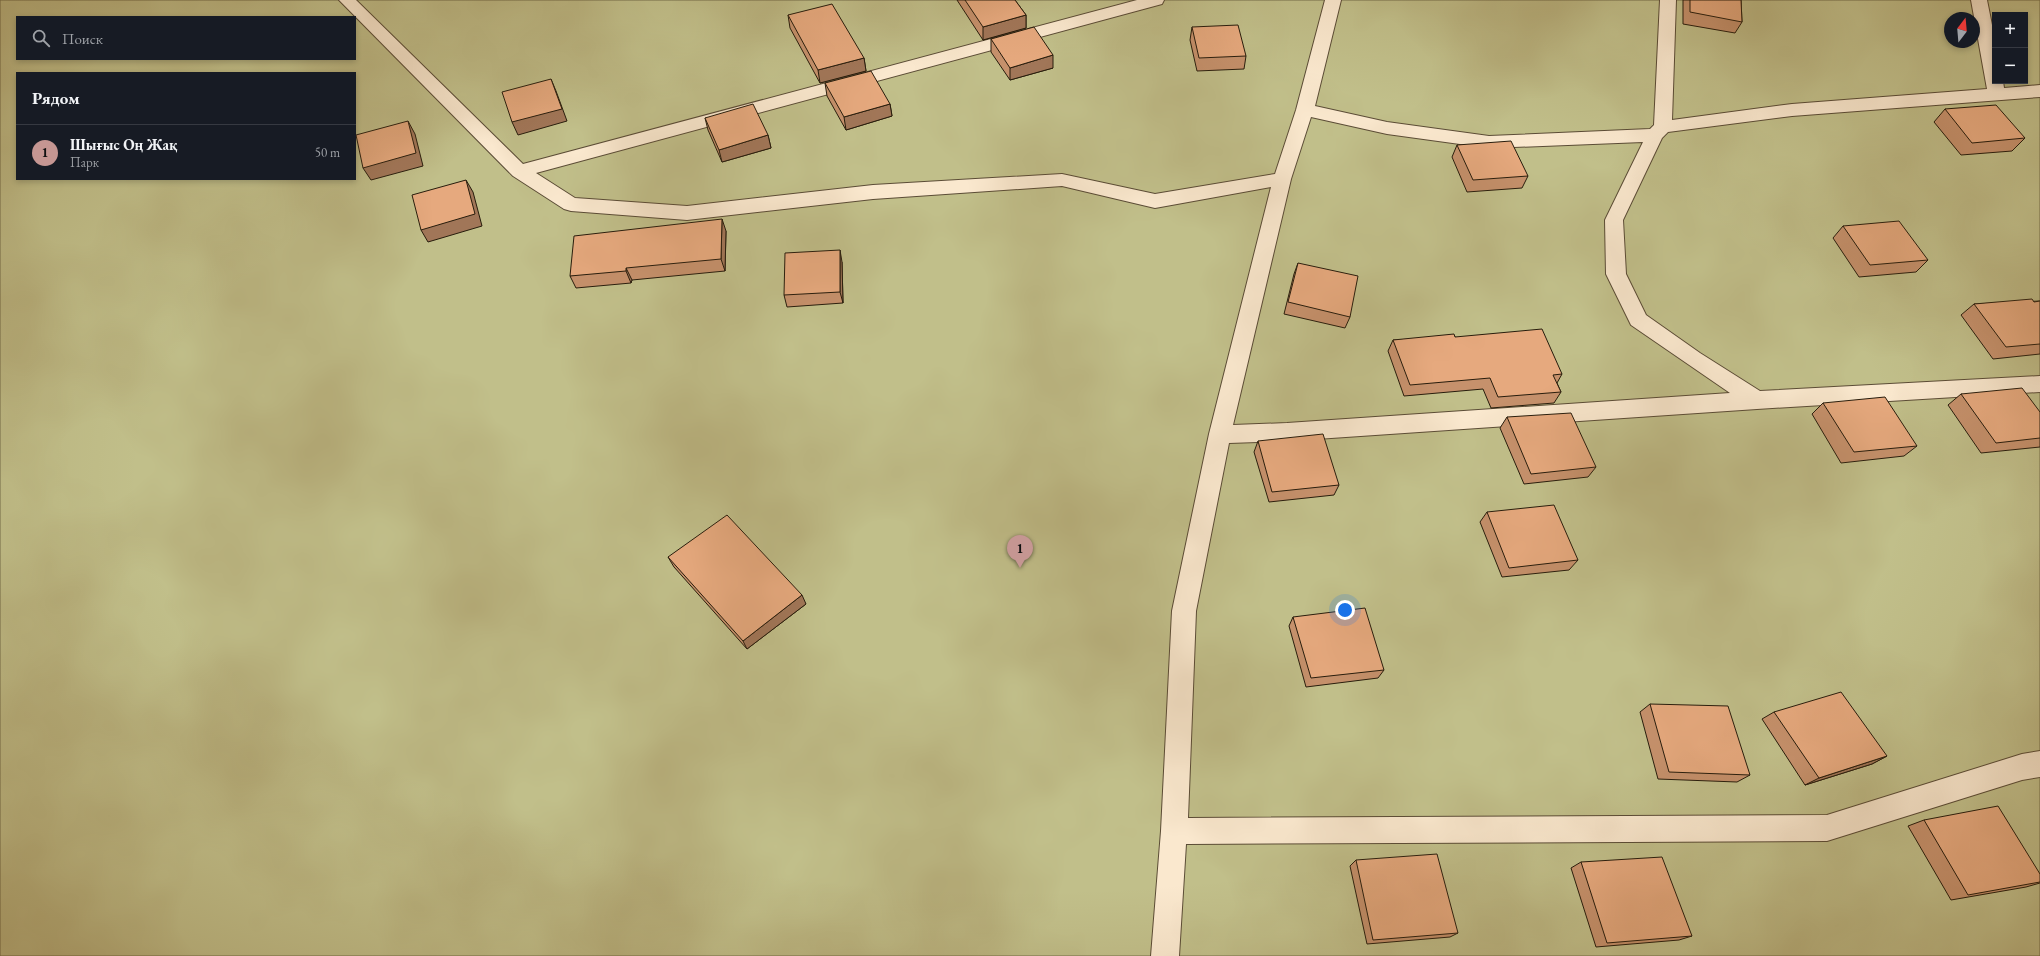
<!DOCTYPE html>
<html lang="ru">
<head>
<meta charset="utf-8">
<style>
	:root { --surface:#171b24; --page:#20242c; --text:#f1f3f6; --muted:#9ea1a6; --line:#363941; --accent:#c59692 }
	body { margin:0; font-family:"EB Garamond",serif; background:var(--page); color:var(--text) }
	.controls { position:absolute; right:12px; top:12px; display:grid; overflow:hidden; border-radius:0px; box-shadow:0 2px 6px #0003 }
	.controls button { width:36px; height:36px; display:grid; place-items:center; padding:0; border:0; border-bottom:1px solid var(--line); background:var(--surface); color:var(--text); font:20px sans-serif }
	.compass { position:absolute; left:1944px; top:12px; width:36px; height:36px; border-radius:50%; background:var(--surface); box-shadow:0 2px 6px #0003; rotate:16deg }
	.you { position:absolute; left:1345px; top:610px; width:14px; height:14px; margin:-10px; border:3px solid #fff; border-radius:50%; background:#1a73e8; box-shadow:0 0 0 6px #1a73e833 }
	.badge { display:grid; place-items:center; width:26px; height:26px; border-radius:50%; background:var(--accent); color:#111; font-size:13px; font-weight:700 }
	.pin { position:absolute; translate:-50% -33px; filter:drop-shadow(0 1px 2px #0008) }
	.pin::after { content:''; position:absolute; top:21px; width:14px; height:12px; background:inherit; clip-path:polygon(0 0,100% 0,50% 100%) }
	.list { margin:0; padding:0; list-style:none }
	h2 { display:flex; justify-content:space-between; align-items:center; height:52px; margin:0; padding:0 16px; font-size:17px }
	h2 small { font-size:13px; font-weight:400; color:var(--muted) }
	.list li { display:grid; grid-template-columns:26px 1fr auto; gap:12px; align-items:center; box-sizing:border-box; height:56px; padding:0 16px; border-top:1px solid var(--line) }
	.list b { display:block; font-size:15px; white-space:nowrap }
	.list p { margin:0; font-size:13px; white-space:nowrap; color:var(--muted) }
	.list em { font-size:13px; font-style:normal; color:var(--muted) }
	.icon { flex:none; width:22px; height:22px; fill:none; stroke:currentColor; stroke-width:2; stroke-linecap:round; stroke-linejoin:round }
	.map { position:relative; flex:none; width:2040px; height:956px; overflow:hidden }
	.search { position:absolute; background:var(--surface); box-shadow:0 2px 6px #0003; left:16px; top:16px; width:340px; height:44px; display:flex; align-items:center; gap:10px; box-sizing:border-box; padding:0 14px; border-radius:0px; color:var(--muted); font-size:15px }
	.panel { position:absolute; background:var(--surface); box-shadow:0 2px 6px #0003; left:16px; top:72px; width:340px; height:108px; border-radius:0px }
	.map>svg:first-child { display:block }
	.green { fill:#c1bf8a; stroke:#746e4b; fill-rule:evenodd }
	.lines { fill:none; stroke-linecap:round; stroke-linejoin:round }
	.service-casing { stroke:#5b4c36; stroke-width:2 }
	.service { fill:#fae8ce; fill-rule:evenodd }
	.wall { fill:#c6916c; stroke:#271c0c }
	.shaded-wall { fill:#a17658; stroke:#271c0c }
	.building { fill:#e6a97e; stroke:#271c0c }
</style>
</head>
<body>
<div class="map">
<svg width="2040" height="956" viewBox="0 0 2040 956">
	<rect width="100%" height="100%" fill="#f8dcb3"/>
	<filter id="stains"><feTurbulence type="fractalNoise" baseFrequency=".005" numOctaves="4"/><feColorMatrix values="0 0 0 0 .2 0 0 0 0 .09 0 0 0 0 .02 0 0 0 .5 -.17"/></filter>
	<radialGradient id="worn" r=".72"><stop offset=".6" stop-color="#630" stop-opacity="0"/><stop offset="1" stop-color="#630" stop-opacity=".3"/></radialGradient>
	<!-- green -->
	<path class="green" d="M0,0H2040V956H0ZM1995,15H2025V81H1995ZM17,17H355V59H17ZM1950,18H1974V42H1950ZM17,73H355V179H17Z"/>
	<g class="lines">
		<defs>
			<path id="service" d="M339,0H356L523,164L1137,0H1164L1162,4L536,173L575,198L687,206L873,185L1062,174L1155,194L1275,174L1296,110L1325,0H1341L1315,106L1387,122L1489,136L1650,129L1654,125L1660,0H1676L1672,120L1792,104L1987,89L1971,0H1987L1995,40V81H2003L2004,88L2040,85V97L1792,116L1668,132L1662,138L1623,220L1626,274L1646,315L1700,353L1760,391L2040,376V392L1757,409L1287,441L1229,443L1196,611L1188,818L1827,815L2022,754L2040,751V777L2022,780L1827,841L1186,844L1179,956H1151L1161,831L1172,611L1209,434L1271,187L1155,208L1062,186L873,199L687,220L571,211L564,209L513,176ZM1311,117L1387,134L1489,148L1643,142L1605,220L1606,274L1631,325L1730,393L1287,423L1233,425L1291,179Z"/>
		</defs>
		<!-- service casing -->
		<use href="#service" class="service-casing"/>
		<!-- service -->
		<use href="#service" class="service"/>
	</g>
	<!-- wall -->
	<g class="wall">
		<path d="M957,0H1015L1026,15V28L983,40Z"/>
		<path d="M1683,0H1741L1742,22L1735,33L1683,24Z"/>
		<path d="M788,15L864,58L866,71L820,83L790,28Z"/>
		<path d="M1192,27L1246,56L1244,69L1197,71L1190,40Z"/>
		<path d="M991,39L1053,68L1010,80L991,52Z"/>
		<path d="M825,83L890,104L892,116L846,130L827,96Z"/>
		<path d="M1945,109L2025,138L2012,151L1961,155L1934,122Z"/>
		<path d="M705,118L768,135L771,148L722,162L708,130Z"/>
		<path d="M1457,145L1528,176L1522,188L1467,192L1452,157Z"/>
		<path d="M1843,226L1928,260L1916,272L1859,277L1833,238Z"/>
		<path d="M726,231L725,271L632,280L631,283L576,288L570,276Z"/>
		<path d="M842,262L843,303L787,307L784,295Z"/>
		<path d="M1298,263L1350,317L1345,328L1284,314L1294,274Z"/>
		<path d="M2040,301V354L1993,359L1961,315L1974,304Z"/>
		<path d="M1455,337L1562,374L1557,383L1561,392L1554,403L1491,408L1483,389L1404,396L1388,351L1393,340Z"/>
		<path d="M1961,394L2040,412V447L1981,453L1948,405Z"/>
		<path d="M1823,403L1917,446L1904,456L1841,463L1812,414Z"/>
		<path d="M1507,417L1596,467L1588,477L1524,484L1500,428Z"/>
		<path d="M1258,441L1339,485L1334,495L1269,502L1254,452Z"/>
		<path d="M1487,512L1578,560L1569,570L1502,577L1480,522Z"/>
		<path d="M668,557L806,604L747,649L674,567Z"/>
		<path d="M1293,617L1384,670L1378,678L1306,687L1289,626Z"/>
		<path d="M1650,704L1750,775L1737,782L1658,779L1640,712Z"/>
		<path d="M1774,712L1887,756L1872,764L1805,785L1762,719Z"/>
		<path d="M1924,820L2040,874V883L2026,887L1951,900L1908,826Z"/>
		<path d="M1356,860L1458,933L1450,937L1367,944L1350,866Z"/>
		<path d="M1581,862L1692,936L1679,940L1596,947L1571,868Z"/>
	</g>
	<!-- shaded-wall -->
	<g class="shaded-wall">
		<path d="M1026,15V28L983,40V27Z"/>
		<path d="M1053,55V68L1010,80V68Z"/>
		<path d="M864,58L866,71L820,83L818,70Z"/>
		<path d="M551,79L556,91L567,121L518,135L512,122Z"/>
		<path d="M890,104L892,116L846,130L844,117Z"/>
		<path d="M408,121L415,134L423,166L371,180L363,168Z"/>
		<path d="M768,135L771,148L722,162L719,150Z"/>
		<path d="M466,180L473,192L482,226L428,242L421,230Z"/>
		<path d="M722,219L726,231L725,271L721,259Z"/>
		<path d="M840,250L842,262L843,303L840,292Z"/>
		<path d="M626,268L632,280L631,283L626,271Z"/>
		<path d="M802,595L806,604L747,649L743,641Z"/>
		<path d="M1887,756L1872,764L1805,785L1819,778Z"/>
	</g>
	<!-- building -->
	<g class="building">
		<path d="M965,0H1015L1026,15L983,27Z"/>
		<path d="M1690,0H1741L1742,22L1690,12Z"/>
		<path d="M832,4L864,58L818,70L788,15Z"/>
		<path d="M1238,25L1246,56L1199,58L1192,27Z"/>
		<path d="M1034,27L1053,55L1010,68L991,39Z"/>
		<path d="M871,71L890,104L844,117L825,83Z"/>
		<path d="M551,79L562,109L512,122L502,92Z"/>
		<path d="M753,104L768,135L719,150L705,118Z"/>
		<path d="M1996,105L2025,138L1972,143L1945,109Z"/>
		<path d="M408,121L416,153L363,168L356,135Z"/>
		<path d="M1511,141L1528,176L1473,180L1457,145Z"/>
		<path d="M466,180L475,214L421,230L412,195Z"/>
		<path d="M722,219L721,259L626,268V271L570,276L574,236Z"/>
		<path d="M1899,221L1928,260L1870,265L1843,226Z"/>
		<path d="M840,250V292L784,295L785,253Z"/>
		<path d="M1298,263L1358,276L1350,317L1288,302Z"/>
		<path d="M2032,299L2034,302L2040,301V344L2006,347L1974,304Z"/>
		<path d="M1542,329L1562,374L1553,375L1561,392L1498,397L1490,378L1410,385L1393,340L1454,334L1455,337Z"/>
		<path d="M2022,388L2040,412V438L1996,443L1961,394Z"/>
		<path d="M1885,397L1917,446L1854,452L1823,403Z"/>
		<path d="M1571,413L1596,467L1531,474L1507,417Z"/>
		<path d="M1323,434L1339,485L1272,492L1258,441Z"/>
		<path d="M1554,505L1578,560L1509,568L1487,512Z"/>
		<path d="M727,515L802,595L743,641L668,557Z"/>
		<path d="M1365,608L1384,670L1311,678L1293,617Z"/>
		<path d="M1841,692L1887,756L1819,778L1774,712Z"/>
		<path d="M1650,704L1728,706L1750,775L1669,772Z"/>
		<path d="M1998,806L2040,874V882L1968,895L1924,820Z"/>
		<path d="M1437,854L1458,933L1373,940L1356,860Z"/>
		<path d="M1662,857L1692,936L1607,943L1581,862Z"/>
	</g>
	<rect width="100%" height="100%" filter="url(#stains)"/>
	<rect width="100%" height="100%" fill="url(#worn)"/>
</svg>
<div class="controls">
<button>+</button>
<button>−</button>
</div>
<svg class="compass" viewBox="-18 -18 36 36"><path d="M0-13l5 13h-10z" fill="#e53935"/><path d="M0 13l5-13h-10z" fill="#9ea1a6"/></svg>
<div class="you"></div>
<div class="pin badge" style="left:1020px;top:568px">1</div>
<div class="search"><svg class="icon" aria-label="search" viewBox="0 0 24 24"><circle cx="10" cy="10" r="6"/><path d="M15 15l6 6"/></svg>Поиск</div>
<section class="panel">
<h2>Рядом<small></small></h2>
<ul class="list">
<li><span class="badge">1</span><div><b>Шығыс Оң Жақ</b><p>Парк</p></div><em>50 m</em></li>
</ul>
</section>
</div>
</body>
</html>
